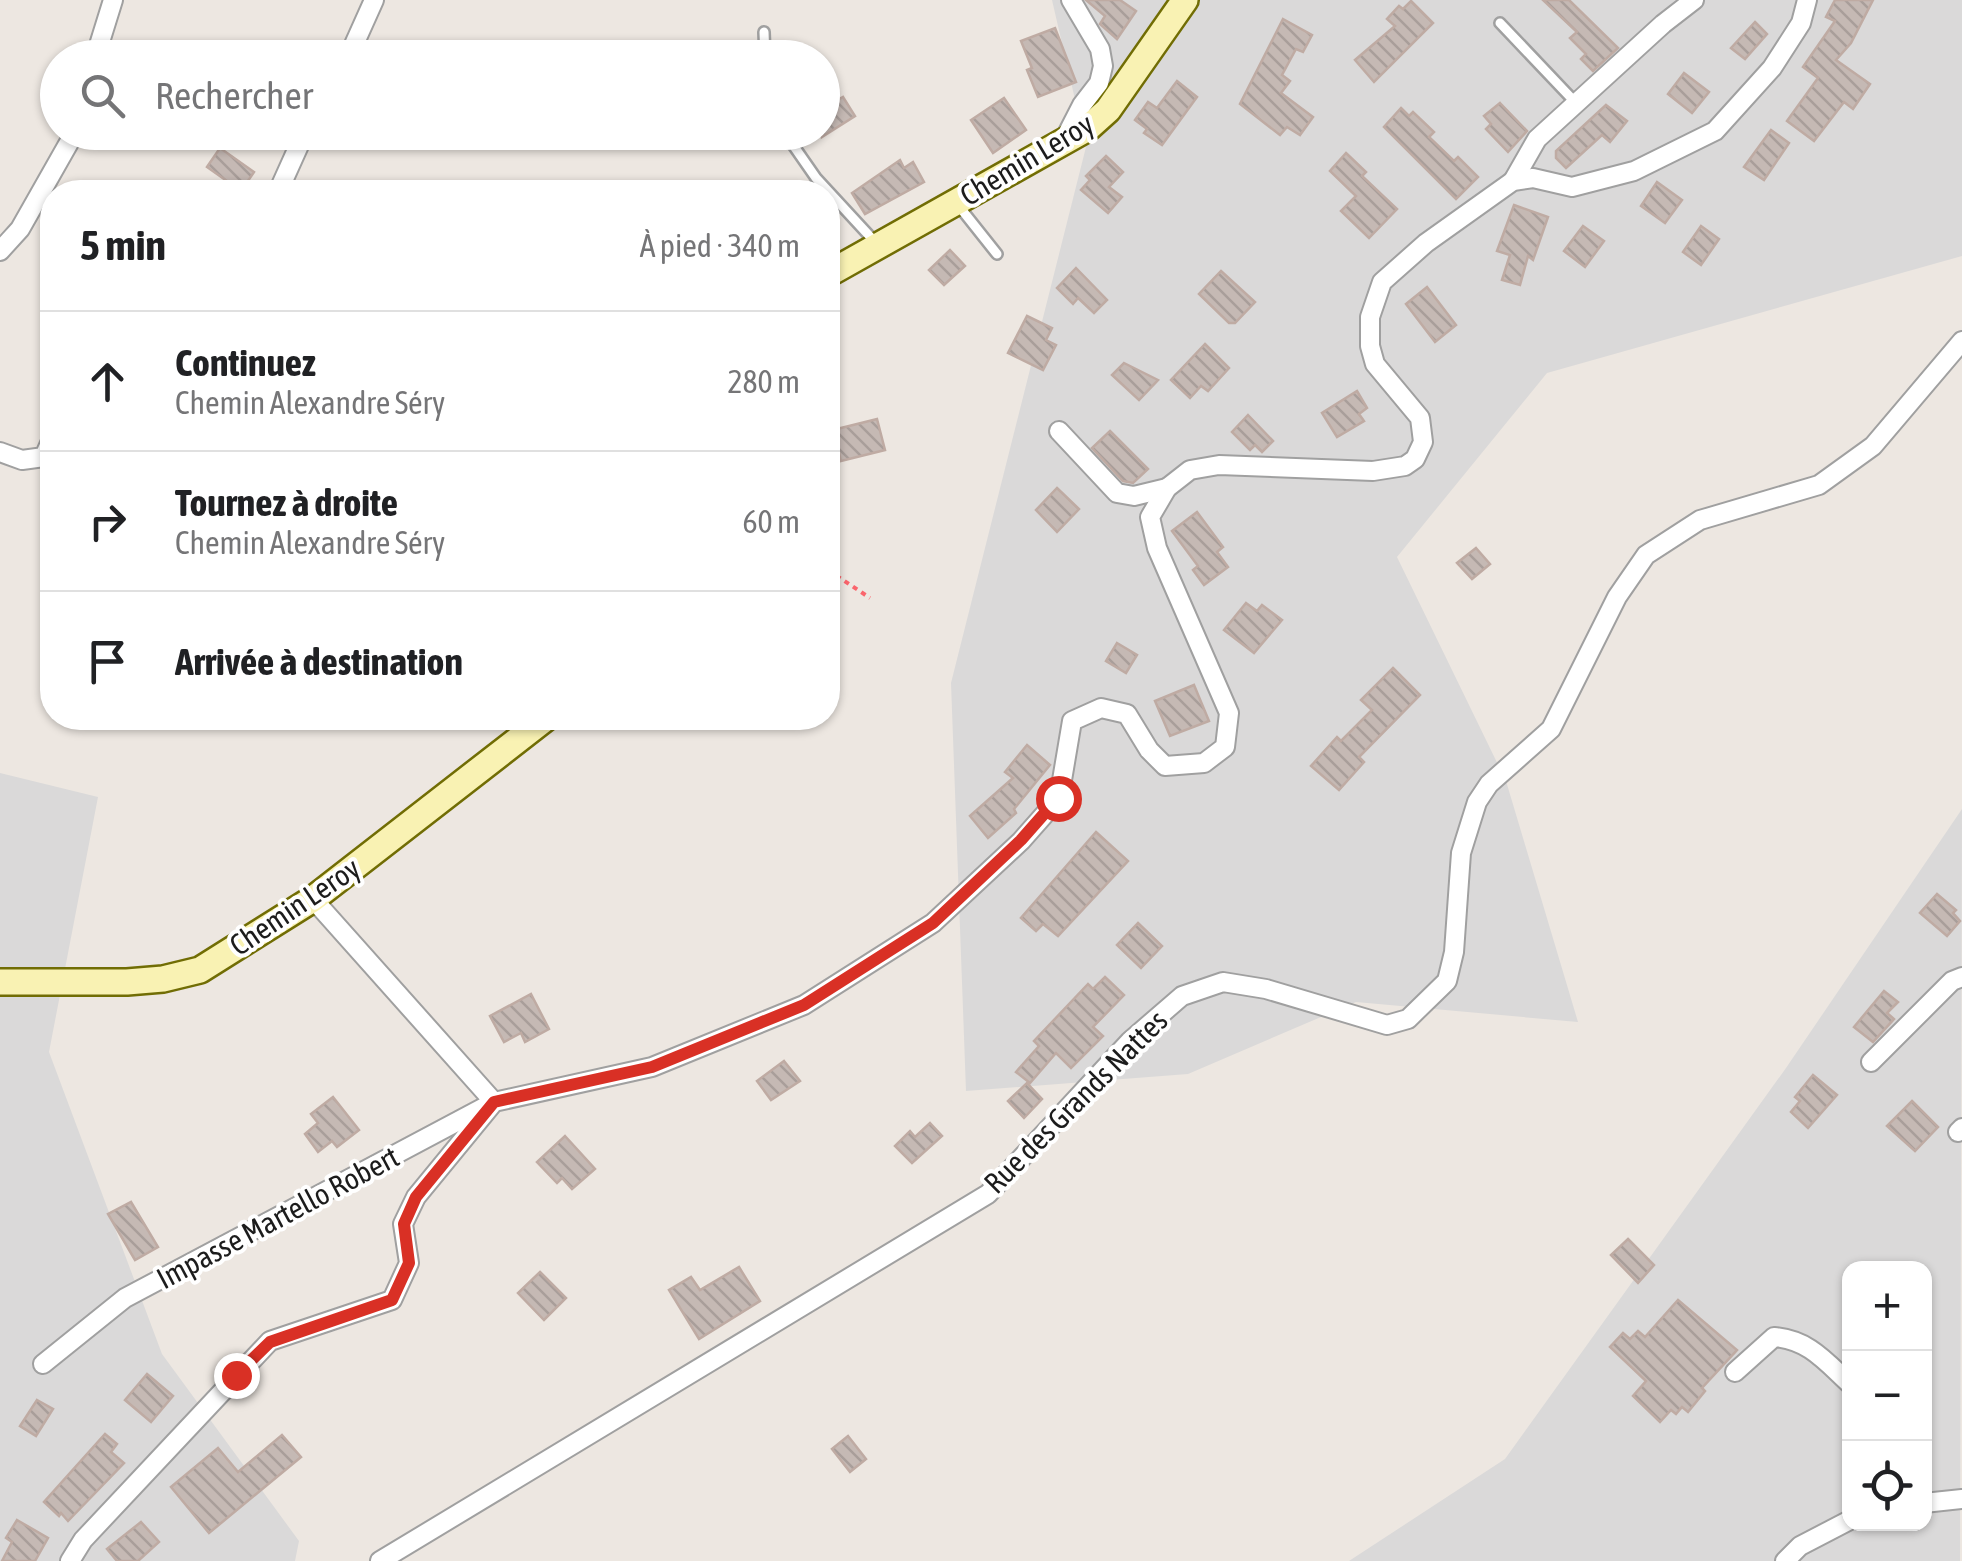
<!DOCTYPE html>
<html lang="fr">
<head>
<meta charset="utf-8">
<style>
	:root { --surface:#fff; --page:#f6f6f6; --text:#202124; --muted:#757577; --line:#e0e0e0 }
	body { margin:0; font-family:"Asap Condensed",sans-serif; background:var(--page); color:var(--text) }
	.controls { position:absolute; right:30px; bottom:30px; display:grid; overflow:hidden; border-radius:20px; box-shadow:0 2px 8px #0004 }
	.controls button { width:90px; height:90px; display:grid; place-items:center; padding:0; border:0; border-bottom:2px solid var(--line); background:var(--surface); color:var(--text); font:50px sans-serif }
	.stop { position:absolute; width:30px; height:30px; margin:-22px; border:8px solid #d93025; border-radius:50%; background:#fff }
	.stop.end { background:#d93025; border-color:#fff; box-shadow:0 2px 10px #0008 }
	.list { margin:0; padding:0; list-style:none }
	h2 { display:flex; justify-content:space-between; align-items:center; height:130px; margin:0; padding:0 40px; font-size:42px }
	h2 small { font-size:32px; font-weight:400; color:var(--muted) }
	.list li { display:grid; grid-template-columns:65px 1fr auto; gap:30px; align-items:center; box-sizing:border-box; height:140px; padding:0 40px; border-top:2px solid var(--line) }
	.list b { display:block; font-size:38px; white-space:nowrap }
	.list p { margin:0; font-size:32px; white-space:nowrap; color:var(--muted) }
	.list em { font-size:32px; font-style:normal; color:var(--muted) }
	.icon { flex:none; width:55px; height:55px; fill:none; stroke:currentColor; stroke-width:2; stroke-linecap:round; stroke-linejoin:round }
	.map { position:relative; flex:none; width:1962px; height:1561px; overflow:hidden }
	.search { position:absolute; background:var(--surface); box-shadow:0 2px 8px #0004; left:40px; top:40px; width:800px; height:110px; display:flex; align-items:center; gap:25px; box-sizing:border-box; padding:0 35px; border-radius:55px; color:var(--muted); font-size:38px }
	.panel { position:absolute; background:var(--surface); box-shadow:0 2px 8px #0004; left:40px; top:180px; width:800px; height:550px; border-radius:40px }
	.map>svg:first-child { display:block }
	.residential { fill:#dad9d9; fill-rule:evenodd }
	.building { fill:url(#building-back-hatch); stroke:#bfaba3; stroke-width:2.5 }
	.lines { fill:none; stroke-linecap:round; stroke-linejoin:round }
	.lane-casing { stroke:#a0a0a0; stroke-width:14 }
	.street-casing { stroke:#a0a0a0; stroke-width:22 }
	.secondary-casing { stroke:#716d04; stroke-width:30 }
	.path { stroke:#fa656c; stroke-width:4; stroke-dasharray:5 5; stroke-linecap:butt }
	.lane { stroke:#fff; stroke-width:9 }
	.street { stroke:#fff; stroke-width:18 }
	.secondary { stroke:#f9f2b3; stroke-width:25 }
	.route { stroke:#d93025; stroke-width:12 }
	.labels { text-anchor:middle; stroke-width:8; stroke-linejoin:round; paint-order:stroke }
	.street-label { font-size:30px; fill:#1c1c1c; stroke:#fff }
</style>
</head>
<body>
<div class="map">
<svg width="1962" height="1561" viewBox="0 0 1962 1561">
	<defs>
		<pattern id="building-back-hatch" width="6" height="6" patternUnits="userSpaceOnUse" patternTransform="scale(2.5)"><rect width="6" height="6" fill="#c5b9b4"/><path d="M-1 5l2 2M0 0l6 6M5-1l2 2" fill="none" stroke="#a99e9a"/></pattern>
	</defs>
	<rect width="100%" height="100%" fill="#ede7e1"/>
	<!-- residential -->
	<g class="residential">
		<path d="M1052,0H1962V256L1547,373L1397,557L1506,781L1578,1022L1356,1002L1188,1074L966,1091L951,683L1086,147Z"/>
		<path d="M0,773L98,797L49,1052L162,1354L299,1541L295,1561H0Z"/>
		<path d="M1962,809L1960,1561H1349L1505,1459L1786,1068ZM1850,1268H1924V1524H1850Z"/>
	</g>
	<!-- building -->
	<g class="building">
		<path d="M1086,0H1120L1136,11L1117,39L1100,24L1105,16Z"/>
		<path d="M1543,0H1569L1618,48L1593,71L1581,59L1586,54L1570,38L1577,32Z"/>
		<path d="M1835,0H1873L1851,43L1836,60L1870,84L1853,109L1844,102L1814,141L1787,121L1818,78L1803,67L1835,21L1826,17Z"/>
		<path d="M1411,1L1433,23L1374,82L1355,60L1395,26L1387,19L1399,6L1403,9Z"/>
		<path d="M1283,19L1312,35L1303,52L1296,49L1282,75L1290,81L1281,93L1313,117L1300,135L1287,127L1280,135L1240,104Z"/>
		<path d="M1755,22L1767,34L1745,59L1731,48Z"/>
		<path d="M1055,28L1076,82L1038,97L1027,70L1032,68L1021,41Z"/>
		<path d="M1684,73L1709,92L1692,113L1668,94Z"/>
		<path d="M1177,81L1197,97L1162,145L1144,133L1147,129L1135,120L1148,102L1157,108Z"/>
		<path d="M843,97L855,116L822,137V109Z"/>
		<path d="M1004,98L1026,130L993,153L971,120Z"/>
		<path d="M1500,103L1527,131L1508,152L1486,129L1491,124L1484,116Z"/>
		<path d="M1606,105L1627,121L1610,142L1602,135L1566,168L1556,158V151Z"/>
		<path d="M1401,108L1409,116L1413,112L1434,132L1429,137L1454,161L1458,157L1478,177L1456,199L1384,127Z"/>
		<path d="M1771,130L1789,143L1764,180L1744,167Z"/>
		<path d="M220,148L254,172L241,191L207,167Z"/>
		<path d="M1346,153L1366,172L1362,176L1397,209L1369,238L1341,211L1356,196L1330,171Z"/>
		<path d="M1106,156L1123,172L1109,187L1122,197L1108,213L1081,190L1090,180L1086,176Z"/>
		<path d="M900,160L904,168L913,162L924,182L865,214L852,193Z"/>
		<path d="M1657,182L1682,200L1665,223L1641,206Z"/>
		<path d="M1514,205L1548,217L1533,260L1528,256L1520,285L1502,280L1510,255L1497,251Z"/>
		<path d="M1583,226L1604,241L1585,267L1564,251Z"/>
		<path d="M1701,226L1719,239L1701,265L1683,252Z"/>
		<path d="M950,250L965,266L944,285L929,270Z"/>
		<path d="M1076,268L1107,300L1094,313L1078,298L1073,304L1057,288Z"/>
		<path d="M1221,271L1255,302L1235,323H1229L1199,294Z"/>
		<path d="M1427,287L1456,325L1435,342L1406,304Z"/>
		<path d="M1027,316L1052,328L1046,340L1056,345L1043,370L1008,353Z"/>
		<path d="M1205,344L1229,368L1208,391L1201,386L1190,398L1171,380Z"/>
		<path d="M1124,363L1158,380L1139,400L1112,375Z"/>
		<path d="M1357,391L1367,408L1359,414L1364,421L1337,437L1322,413Z"/>
		<path d="M1248,415L1273,441L1262,452L1255,445L1250,450L1232,432Z"/>
		<path d="M877,419L885,450L841,461L833,430Z"/>
		<path d="M1110,431L1148,469L1133,483L1123,481L1092,448Z"/>
		<path d="M1057,488L1079,509L1057,532L1036,510Z"/>
		<path d="M1197,512L1223,547L1217,552L1228,567L1204,585L1193,570L1198,566L1172,531Z"/>
		<path d="M1476,548L1490,564L1472,579L1457,563Z"/>
		<path d="M1246,603L1257,611L1262,605L1282,620L1254,653L1224,630Z"/>
		<path d="M1117,643L1137,655L1126,673L1106,661Z"/>
		<path d="M1393,668L1420,695L1359,757L1364,762L1339,790L1311,766L1337,737L1341,741L1372,710L1361,700Z"/>
		<path d="M1194,685L1209,721L1170,736L1155,701Z"/>
		<path d="M1027,745L1050,765L1014,809L1016,813L988,838L970,816L1013,778L1005,772Z"/>
		<path d="M1096,832L1128,861L1058,936L1043,924L1036,931L1021,918Z"/>
		<path d="M1937,894L1956,910L1953,913L1960,921L1947,936L1920,913Z"/>
		<path d="M1138,923L1162,946L1141,968L1117,945Z"/>
		<path d="M1105,977L1124,995L1093,1027L1103,1036L1071,1068L1056,1053L1030,1083L1016,1072L1039,1046L1034,1041L1088,984L1093,989Z"/>
		<path d="M1884,991L1898,1002L1887,1013L1894,1019L1873,1042L1854,1027Z"/>
		<path d="M531,994L549,1029L525,1042L521,1033L504,1042L490,1016Z"/>
		<path d="M784,1061L800,1081L771,1100L757,1081Z"/>
		<path d="M1813,1075L1837,1095L1808,1128L1791,1112L1800,1101L1795,1097Z"/>
		<path d="M1027,1083L1042,1099L1024,1118L1008,1101Z"/>
		<path d="M333,1097L359,1130L337,1147L332,1141L318,1152L305,1134L318,1123L311,1114Z"/>
		<path d="M1912,1101L1938,1127L1915,1151L1887,1126Z"/>
		<path d="M930,1123L942,1136L912,1163L895,1146L910,1131L915,1137Z"/>
		<path d="M565,1136L595,1169L572,1189L562,1178L557,1183L537,1162Z"/>
		<path d="M131,1202L158,1247L135,1260L108,1214Z"/>
		<path d="M1628,1239L1654,1265L1638,1283L1611,1255Z"/>
		<path d="M739,1267L760,1301L699,1339L669,1290L691,1277L700,1290Z"/>
		<path d="M540,1272L566,1298L544,1320L518,1293Z"/>
		<path d="M1678,1300L1737,1350L1702,1388L1705,1391L1688,1412L1682,1407L1676,1414L1671,1410L1660,1422L1633,1396L1646,1381L1610,1347L1623,1333L1630,1339L1638,1331L1645,1337Z"/>
		<path d="M147,1374L173,1396L151,1422L125,1400Z"/>
		<path d="M37,1400L53,1409L36,1436L20,1426Z"/>
		<path d="M105,1434L117,1444L111,1452L124,1463L68,1521L61,1513L59,1516L44,1502Z"/>
		<path d="M282,1435L301,1457L209,1533L171,1487L218,1448L238,1472Z"/>
		<path d="M848,1436L866,1459L850,1472L832,1449Z"/>
		<path d="M17,1520L48,1538L35,1561H2L12,1542L6,1538Z"/>
		<path d="M141,1522L159,1542L138,1561H117L107,1549Z"/>
	</g>
	<g class="lines">
		<defs>
			<g id="lane">
				<path d="M1500,23L1575,102"/>
				<path d="M764,32L765,58"/>
				<path d="M784,132L816,178L876,243"/>
				<path d="M958,205L997,254"/>
			</g>
			<g id="street">
				<path d="M95,58L113,0"/>
				<path d="M348,58L374,0"/>
				<path d="M1063,142L1082,105L1099,83L1103,66L1100,49L1071,0"/>
				<path d="M1513,181L1537,139L1663,24L1694,0"/>
				<path d="M278,192L305,132"/>
				<path d="M0,251L20,229L75,132"/>
				<path d="M1059,431L1117,493L1134,496L1167,488"/>
				<path d="M0,452L22,460L44,457L52,439"/>
				<path d="M1871,1062L1952,981L1962,977"/>
				<path d="M1958,1132L1962,1128"/>
				<path d="M43,1364L125,1298L494,1102L313,899"/>
				<path d="M1735,1372L1774,1337C1809,1340 1825,1361 1850,1384"/>
				<path d="M1924,1503L1962,1499"/>
				<path d="M70,1561L83,1540L270,1341L392,1300L409,1263L403,1224L416,1197L494,1102L652,1067L804,1005L933,923L1021,841L1059,798L1072,721L1101,708L1127,714L1149,750L1165,766L1204,763L1225,747L1229,713L1157,548L1150,517L1167,488L1190,470L1219,465L1373,471L1405,466L1415,459L1423,442L1420,418L1375,364L1370,346V317L1382,282L1426,243L1513,181L1533,178L1572,187L1634,171L1715,131L1772,68L1801,23L1807,0"/>
				<path d="M380,1561L988,1194L1130,1041L1182,996L1223,982L1266,989L1387,1025L1408,1019L1447,981L1454,952L1461,853L1477,802L1489,784L1551,729L1617,597L1646,555L1700,520L1819,485L1873,446L1962,341"/>
				<path d="M1785,1561L1800,1546L1850,1520"/>
			</g>
			<g id="secondary">
				<path d="M828,274L1088,128L1108,110L1185,0"/>
				<path d="M0,982H127L163,979L200,970L313,899L546,718"/>
			</g>
		</defs>
		<!-- lane casing -->
		<use href="#lane" class="lane-casing"/>
		<!-- street casing -->
		<use href="#street" class="street-casing"/>
		<!-- secondary casing -->
		<use href="#secondary" class="secondary-casing"/>
		<!-- path -->
		<path class="path" d="M828,570L870,598"/>
		<!-- lane -->
		<use href="#lane" class="lane"/>
		<!-- street -->
		<use href="#street" class="street"/>
		<!-- secondary -->
		<use href="#secondary" class="secondary"/>
	</g>
	<g class="lines">
		<!-- route -->
		<path class="route" d="M236,1375L270,1342L392,1300L409,1263L404,1224L416,1197L494,1102L652,1067L804,1005L933,923L1021,840L1058,798"/>
	</g>
	<g class="labels">
		<!-- street labels -->
		<g class="street-label">
			<text transform="translate(1027 160) rotate(-31)" y="10">Chemin Leroy</text>
			<text transform="translate(295 907) rotate(-34)" y="10">Chemin Leroy</text>
			<text transform="translate(1076 1102) rotate(-45)" y="10">Rue des Grands Nattes</text>
			<text transform="translate(278 1218) rotate(-28)" y="10">Impasse Martello Robert</text>
		</g>
	</g>
</svg>
<div class="controls">
<button>+</button>
<button>−</button>
<button><svg class="icon" aria-label="locate" viewBox="0 0 24 24"><circle cx="12" cy="12" r="6"/><path d="M12 2v4M12 18v4M2 12h4M18 12h4"/></svg></button>
</div>
<div class="stop" style="left:1058px;top:798px"></div>
<div class="stop end" style="left:236px;top:1375px"></div>
<div class="search"><svg class="icon" aria-label="search" viewBox="0 0 24 24"><circle cx="10" cy="10" r="6"/><path d="M15 15l6 6"/></svg>Rechercher</div>
<section class="panel">
<h2>5 min<small>À pied · 340 m</small></h2>
<ul class="list">
<li><svg class="icon" aria-label="ahead" viewBox="0 0 24 24"><path d="M12 20V5M6 11l6-6 6 6"/></svg><div><b>Continuez</b><p>Chemin Alexandre Séry</p></div><em>280 m</em></li>
<li><svg class="icon" aria-label="right" viewBox="0 0 24 24"><path d="M7 20v-9h11M14 6l5 5-5 5"/></svg><div><b>Tournez à droite</b><p>Chemin Alexandre Séry</p></div><em>60 m</em></li>
<li><svg class="icon" aria-label="arrive" viewBox="0 0 24 24"><path d="M6 21V4h12l-3 4 3 4H6"/></svg><div><b>Arrivée à destination</b></div></li>
</ul>
</section>
</div>
</body>
</html>
